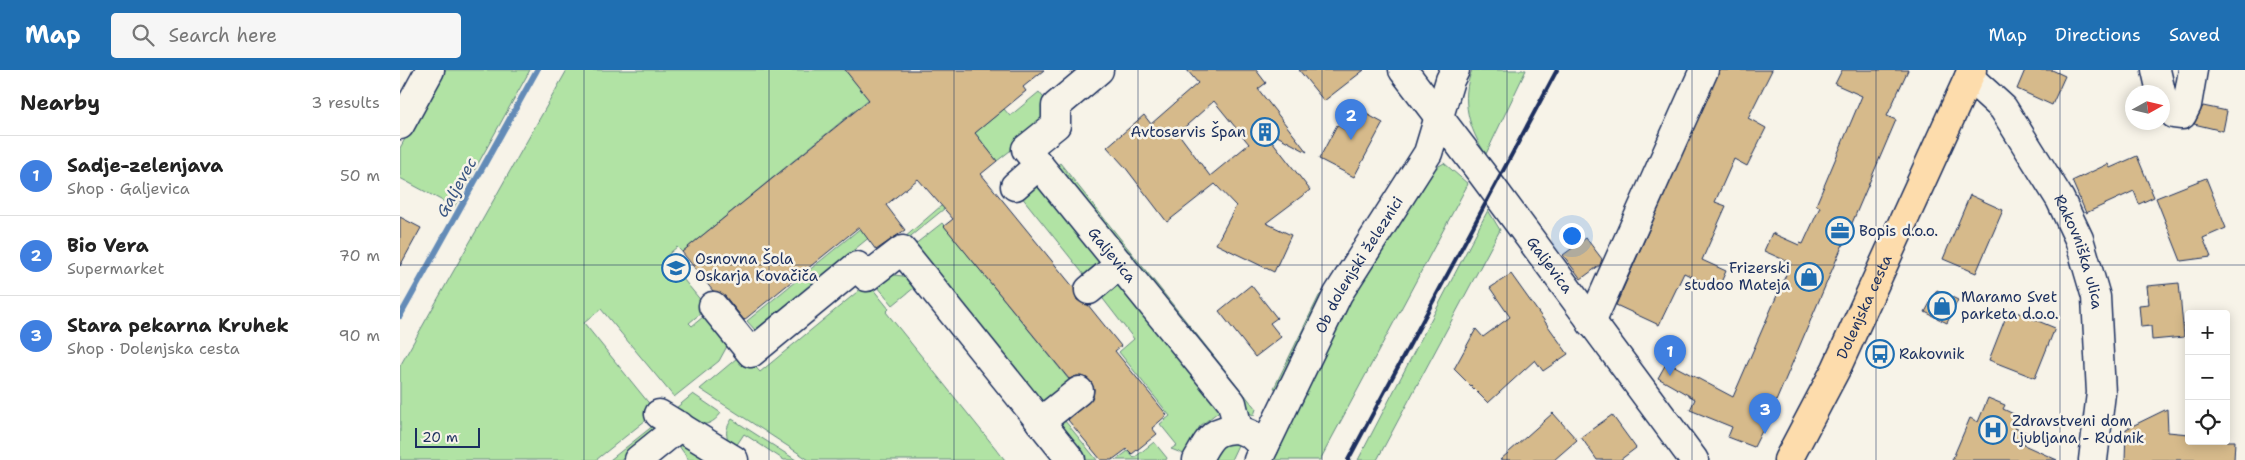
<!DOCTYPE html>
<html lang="en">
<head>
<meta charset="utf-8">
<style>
	:root { --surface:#fff; --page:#f6f6f6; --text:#222; --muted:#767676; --line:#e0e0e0; --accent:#1f6fb2 }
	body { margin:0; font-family:"Shantell Sans",sans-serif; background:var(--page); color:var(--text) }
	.controls { position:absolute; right:15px; bottom:15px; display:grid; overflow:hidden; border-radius:5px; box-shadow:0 2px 12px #0003 }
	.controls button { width:45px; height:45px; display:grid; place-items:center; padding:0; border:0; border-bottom:1px solid var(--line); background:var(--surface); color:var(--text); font:25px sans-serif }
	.compass { position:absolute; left:1725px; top:15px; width:45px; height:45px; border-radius:50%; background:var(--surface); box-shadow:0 2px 12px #0003; rotate:82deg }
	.scale { position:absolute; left:15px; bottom:12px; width:65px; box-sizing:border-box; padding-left:5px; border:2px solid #1b2f5e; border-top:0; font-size:14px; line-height:18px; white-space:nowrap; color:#1b2f5e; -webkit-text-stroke:4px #f7f3e8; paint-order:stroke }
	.you { position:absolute; left:1171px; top:165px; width:18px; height:18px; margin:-12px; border:4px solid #fff; border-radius:50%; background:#1a73e8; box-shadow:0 0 0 8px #1a73e833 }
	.badge { display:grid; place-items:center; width:32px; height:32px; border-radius:50%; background:var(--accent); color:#fff; font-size:16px; font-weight:700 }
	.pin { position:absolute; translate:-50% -41px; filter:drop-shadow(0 1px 2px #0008) }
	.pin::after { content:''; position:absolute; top:26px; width:18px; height:15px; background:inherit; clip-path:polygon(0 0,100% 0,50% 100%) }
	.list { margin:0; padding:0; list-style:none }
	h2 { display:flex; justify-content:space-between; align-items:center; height:65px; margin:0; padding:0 20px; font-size:21px }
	h2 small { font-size:16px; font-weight:400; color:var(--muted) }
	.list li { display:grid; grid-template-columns:32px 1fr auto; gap:15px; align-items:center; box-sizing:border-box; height:80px; padding:0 20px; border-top:1px solid var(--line) }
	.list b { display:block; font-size:19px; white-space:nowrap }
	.list p { margin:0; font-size:16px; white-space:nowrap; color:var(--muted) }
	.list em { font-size:16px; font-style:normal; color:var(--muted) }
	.icon { flex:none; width:28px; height:28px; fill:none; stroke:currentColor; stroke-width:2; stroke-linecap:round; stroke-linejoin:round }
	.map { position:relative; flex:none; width:1845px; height:390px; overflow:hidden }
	header { display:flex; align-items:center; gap:30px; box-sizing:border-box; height:70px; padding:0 25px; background:var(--accent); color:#fff }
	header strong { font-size:24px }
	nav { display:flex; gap:28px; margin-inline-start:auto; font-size:18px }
	.search { width:350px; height:45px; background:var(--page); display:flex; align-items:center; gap:12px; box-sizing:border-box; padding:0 18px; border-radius:5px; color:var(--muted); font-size:19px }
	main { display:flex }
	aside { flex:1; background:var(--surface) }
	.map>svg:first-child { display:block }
	.green { fill:#b1e3a4; stroke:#668981 }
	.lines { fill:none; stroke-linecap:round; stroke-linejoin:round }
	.stream { stroke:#648bb7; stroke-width:6 }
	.building { fill:#d6ba8b; stroke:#1b2f5e; fill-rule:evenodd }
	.minor-casing { stroke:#1b2f5e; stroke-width:31 }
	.major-casing { stroke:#1b2f5e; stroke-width:31 }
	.minor { stroke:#f7f3e8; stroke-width:28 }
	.major { stroke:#fddcac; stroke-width:28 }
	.rail { stroke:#1b2f5e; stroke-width:4 }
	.grid { fill:none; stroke:#1b2f5e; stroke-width:1; stroke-opacity:0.55 }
	.labels { text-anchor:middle; stroke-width:5; stroke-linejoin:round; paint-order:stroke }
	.poi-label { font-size:15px; fill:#1b2f5e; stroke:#f7f3e8; text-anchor:start }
	.street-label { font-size:15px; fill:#1b2f5e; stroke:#f7f3e8 }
	.water-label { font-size:16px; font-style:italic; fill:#3a5683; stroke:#f7f3e8 }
</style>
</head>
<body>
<header>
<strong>Map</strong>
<div class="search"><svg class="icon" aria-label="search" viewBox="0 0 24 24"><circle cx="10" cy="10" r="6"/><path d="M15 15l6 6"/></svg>Search here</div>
<nav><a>Map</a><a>Directions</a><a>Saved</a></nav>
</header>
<main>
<aside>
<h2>Nearby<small>3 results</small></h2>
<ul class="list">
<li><span class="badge" style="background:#3f7fe0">1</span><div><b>Sadje-zelenjava</b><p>Shop · Galjevica</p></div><em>50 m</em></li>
<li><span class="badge" style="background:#3f7fe0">2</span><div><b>Bio Vera</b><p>Supermarket</p></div><em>70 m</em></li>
<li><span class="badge" style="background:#3f7fe0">3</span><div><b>Stara pekarna Kruhek</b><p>Shop · Dolenjska cesta</p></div><em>90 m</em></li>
</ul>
</aside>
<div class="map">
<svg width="1845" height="390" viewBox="0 0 1845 390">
	<rect width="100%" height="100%" fill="#f7f3e8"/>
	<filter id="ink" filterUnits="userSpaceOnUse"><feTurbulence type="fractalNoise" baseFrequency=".02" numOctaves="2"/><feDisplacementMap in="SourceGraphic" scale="10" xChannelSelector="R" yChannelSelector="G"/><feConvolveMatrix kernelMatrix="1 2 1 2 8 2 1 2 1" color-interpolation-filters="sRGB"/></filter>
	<g filter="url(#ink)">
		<!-- green -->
		<g class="green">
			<path d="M43,0H130L54,137L0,108V78Z"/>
			<path d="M167,0H445L469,29L282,182L277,177L265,187L307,238L289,253L292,256L309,242L331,269L319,291L274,327L201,239L184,253L256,342L196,390H0V296Z"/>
			<path d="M1072,0H1126L1086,84C1069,60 1060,29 1072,0Z"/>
			<path d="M639,22L647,32L641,37L651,49L597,91L575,63L604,39L610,46Z"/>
			<path d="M660,93L856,339L854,345L846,342L650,101Z"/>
			<path d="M1044,93L1068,114L920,390H872L948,231L1032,100Z"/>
			<path d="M642,110L707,189L685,206L621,126Z"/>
			<path d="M555,130L506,170L504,168L541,136Z"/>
			<path d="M484,139L492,149L355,260L347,251Z"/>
			<path d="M1088,140L1100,160L977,390H958Z"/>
			<path d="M542,153L674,316L640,342L509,179Z"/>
			<path d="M494,205L511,207L515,217L493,235L472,210Z"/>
			<path d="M722,208L826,336L800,356L784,384L771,379L777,375L760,354L770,346L719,282L734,269L700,225Z"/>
			<path d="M468,213L489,239L486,242L605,390H409L300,319L343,283L360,302Z"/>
			<path d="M930,215L879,320L874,318L919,226Z"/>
			<path d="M293,324L321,343C306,364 290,351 270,343Z"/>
			<path d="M660,345L697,390H679L649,353Z"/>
			<path d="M332,349L396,390H384L344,364L334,379C325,367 324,361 332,349Z"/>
			<path d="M254,355L258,360L220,390H210Z"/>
			<path d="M274,369L311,390H289Z"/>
			<path d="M828,371L838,375L831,390H809L815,379Z"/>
			<path d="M754,372L767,388L766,390H716L728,381L734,388Z"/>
		</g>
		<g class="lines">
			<!-- stream -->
			<path class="stream" d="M0,246L137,0"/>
		</g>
		<!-- building -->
		<g class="building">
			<path d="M445,0H644L623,17L626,21L575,63L597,91L581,104L674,218L677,230L688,235L721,276L715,281L767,345L752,358L757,364L732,384L727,379L712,390H701L668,350L693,327L694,319L691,312L685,307L677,306L669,309L544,156L553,149L518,109L486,135L505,160L476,180L459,157L344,250L325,226L313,221L282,182L469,30Z"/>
			<path d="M787,0H856L866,13L858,19L907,82L862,58L910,120L866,153L891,165L874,202L816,174L836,136L815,114L767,152L725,97L707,77L744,45L751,54L798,13ZM814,31L849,74L810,106L778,63Z"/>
			<path d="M899,0H964L924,31Z"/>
			<path d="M1319,0H1372L1348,48L1366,58L1347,96L1334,89L1315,132L1326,136L1302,190L1326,201L1318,219L1284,203L1259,255L1216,235Z"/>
			<path d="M1442,0H1508L1487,46L1496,50L1371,343L1354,377L1328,367L1332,357L1290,340L1295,329L1258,308L1267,292L1333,327L1391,193L1364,181L1372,163L1399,175L1400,173L1403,174L1420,137L1416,135L1462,26L1435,14Z"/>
			<path d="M1625,0H1652L1665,6L1652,35L1617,19Z"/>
			<path d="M1803,36L1827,41L1823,61L1794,54Z"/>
			<path d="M961,41L983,53L954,107L919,89L937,55L950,62Z"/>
			<path d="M1737,86L1754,127L1739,134L1734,121L1686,143L1672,111L1708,94L1710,98Z"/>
			<path d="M1806,108L1826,158L1803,168L1811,187L1781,191L1756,128Z"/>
			<path d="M1570,125L1603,140L1576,203L1543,189Z"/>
			<path d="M0,147L21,158L0,196Z"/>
			<path d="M1186,168L1202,189L1200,195L1181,209L1163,185Z"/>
			<path d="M1111,204L1168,284L1143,301L1135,290L1088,333L1054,299L1076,259L1083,267L1110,247L1090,218Z"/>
			<path d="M1779,213L1784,267L1752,270L1751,256L1741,257L1739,235L1749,234L1747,216Z"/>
			<path d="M851,215L877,248L870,253L881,267L855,287L819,241Z"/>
			<path d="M1537,220L1558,230L1547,253L1525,242Z"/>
			<path d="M1609,239L1655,258L1635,308L1589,290Z"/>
			<path d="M1588,328L1605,335L1603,339L1620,347L1615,358L1628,363L1624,375L1657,390H1552L1570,348L1578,352Z"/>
			<path d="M1767,339L1768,362L1789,364V371H1835L1834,390H1725L1726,359Z"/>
			<path d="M1153,343L1177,370L1154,390H1100Z"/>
			<path d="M1212,345L1236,378L1220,390H1197L1181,367Z"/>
		</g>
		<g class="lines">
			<defs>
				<g id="minor">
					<path id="s1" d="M699,0L656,36V55L626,79L832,333L838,359L850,364L864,377"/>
					<path id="s2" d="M1003,0L1083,105L1294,390"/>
					<path d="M1756,0L1761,22"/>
					<path id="s3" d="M1569,7L1603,38L1660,129L1679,169L1696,227L1701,323L1693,390"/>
					<path d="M1762,29L1774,44L1782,45L1787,35L1793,0"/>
					<path d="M0,55L30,0"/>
					<path d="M615,116L639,95"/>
					<path d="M689,220L720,194"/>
					<path d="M313,236L351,283L457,196L467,207L502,180L671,390"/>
					<path d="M1191,253L1304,0"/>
					<path d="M259,344L334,390"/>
					<path d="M640,352L679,321"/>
					<path d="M238,390L280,356"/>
					<path d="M797,390C809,370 811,359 838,359"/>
					<path id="s4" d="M858,390L938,224L1028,83L1050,10L1055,0"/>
				</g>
				<g id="major">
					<path id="s5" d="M1388,390L1436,299L1572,0"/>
				</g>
			</defs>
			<!-- minor casing -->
			<use href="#minor" class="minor-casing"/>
			<!-- major casing -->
			<use href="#major" class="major-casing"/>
			<!-- minor -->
			<use href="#minor" class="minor"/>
			<!-- major -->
			<use href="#major" class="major"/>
			<!-- rail -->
			<path class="rail" d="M948,390L1157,0"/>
		</g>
	</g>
	<!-- grid -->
	<path class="grid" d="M184,0V390M369,0V390M554,0V390M738,0V390M922,0V390M1107,0V390M1292,0V390M1476,0V390M1660,0V390M0,195H1845"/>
	<!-- icons -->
	<defs>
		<symbol id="building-ring" viewBox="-11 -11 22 22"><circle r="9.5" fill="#f7f3e8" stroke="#1f6fb2" stroke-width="1.5"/><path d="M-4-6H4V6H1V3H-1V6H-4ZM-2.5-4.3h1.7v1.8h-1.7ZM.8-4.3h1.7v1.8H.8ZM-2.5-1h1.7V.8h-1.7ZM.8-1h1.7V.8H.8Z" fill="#1f6fb2"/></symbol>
		<symbol id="office-ring" viewBox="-11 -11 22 22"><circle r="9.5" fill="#f7f3e8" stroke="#1f6fb2" stroke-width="1.5"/><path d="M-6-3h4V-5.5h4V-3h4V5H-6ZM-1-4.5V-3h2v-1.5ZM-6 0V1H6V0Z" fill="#1f6fb2"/></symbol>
		<symbol id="school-ring" viewBox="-11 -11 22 22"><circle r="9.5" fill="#f7f3e8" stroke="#1f6fb2" stroke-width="1.5"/><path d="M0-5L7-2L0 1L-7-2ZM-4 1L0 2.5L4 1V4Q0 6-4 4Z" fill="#1f6fb2"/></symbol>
		<symbol id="shop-ring" viewBox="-11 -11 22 22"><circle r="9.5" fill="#f7f3e8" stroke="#1f6fb2" stroke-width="1.5"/><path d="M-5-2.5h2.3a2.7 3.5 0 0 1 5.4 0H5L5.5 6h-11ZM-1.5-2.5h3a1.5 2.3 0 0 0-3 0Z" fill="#1f6fb2"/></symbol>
		<symbol id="bus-ring" viewBox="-11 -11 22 22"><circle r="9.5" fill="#f7f3e8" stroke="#1f6fb2" stroke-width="1.5"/><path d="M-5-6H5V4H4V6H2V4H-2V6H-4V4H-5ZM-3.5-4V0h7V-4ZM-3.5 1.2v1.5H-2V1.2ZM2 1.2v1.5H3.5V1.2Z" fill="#1f6fb2"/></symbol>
		<symbol id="hospital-ring" viewBox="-11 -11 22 22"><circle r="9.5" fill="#f7f3e8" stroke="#1f6fb2" stroke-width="1.5"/><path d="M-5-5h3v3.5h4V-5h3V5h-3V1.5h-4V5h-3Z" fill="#1f6fb2"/></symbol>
	</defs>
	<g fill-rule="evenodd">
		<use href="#building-ring" x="849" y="46" width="32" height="32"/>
		<use href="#office-ring" x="1424" y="145" width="32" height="32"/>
		<use href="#school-ring" x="260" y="182" width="32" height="32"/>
		<use href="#shop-ring" x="1393" y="191" width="32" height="32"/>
		<use href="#shop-ring" x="1526" y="220" width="32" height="32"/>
		<use href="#bus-ring" x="1464" y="268" width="32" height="32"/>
		<use href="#hospital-ring" x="1577" y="344" width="32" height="32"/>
	</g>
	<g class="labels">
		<!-- poi labels -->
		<g class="poi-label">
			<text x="846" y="67" text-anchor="end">Avtoservis Špan</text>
			<text x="1459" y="166">Bopis d.o.o.</text>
			<text x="295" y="194">Osnovna Šola<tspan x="295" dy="17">Oskarja Kovačiča</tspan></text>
			<text x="1390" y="203" text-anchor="end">Frizerski<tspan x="1390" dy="17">studoo Mateja</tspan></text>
			<text x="1561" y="232">Maramo Svet<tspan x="1561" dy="17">parketa d.o.o.</tspan></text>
			<text x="1499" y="289">Rakovnik</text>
			<text x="1612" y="356">Zdravstveni dom<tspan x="1612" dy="17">Ljubljana - Rudnik</tspan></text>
		</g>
		<!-- street labels -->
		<g class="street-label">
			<text dy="5" stroke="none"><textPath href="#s3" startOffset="210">Rakovniška ulica</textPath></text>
			<text dy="5" stroke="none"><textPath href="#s1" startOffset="250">Galjevica</textPath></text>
			<text dy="5" stroke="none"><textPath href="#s2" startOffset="244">Galjevica</textPath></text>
			<text dy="5" stroke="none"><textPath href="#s4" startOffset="220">Ob dolenjski železnici</textPath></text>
			<text dy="5" stroke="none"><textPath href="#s5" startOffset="171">Dolenjska cesta</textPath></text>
		</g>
		<!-- water labels -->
		<g class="water-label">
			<text transform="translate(56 117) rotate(-61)" y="6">Galjevec</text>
		</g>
	</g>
</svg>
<div class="controls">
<button>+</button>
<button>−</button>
<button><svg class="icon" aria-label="locate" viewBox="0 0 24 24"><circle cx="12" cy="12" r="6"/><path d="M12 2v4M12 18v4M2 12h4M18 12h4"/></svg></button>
</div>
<svg class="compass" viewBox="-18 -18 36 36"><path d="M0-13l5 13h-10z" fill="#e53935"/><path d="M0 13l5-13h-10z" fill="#767676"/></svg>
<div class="scale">20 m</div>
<div class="you"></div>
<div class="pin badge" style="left:1270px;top:306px;background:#3f7fe0">1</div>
<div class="pin badge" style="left:951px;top:70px;background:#3f7fe0">2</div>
<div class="pin badge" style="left:1365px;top:364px;background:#3f7fe0">3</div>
</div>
</main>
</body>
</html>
